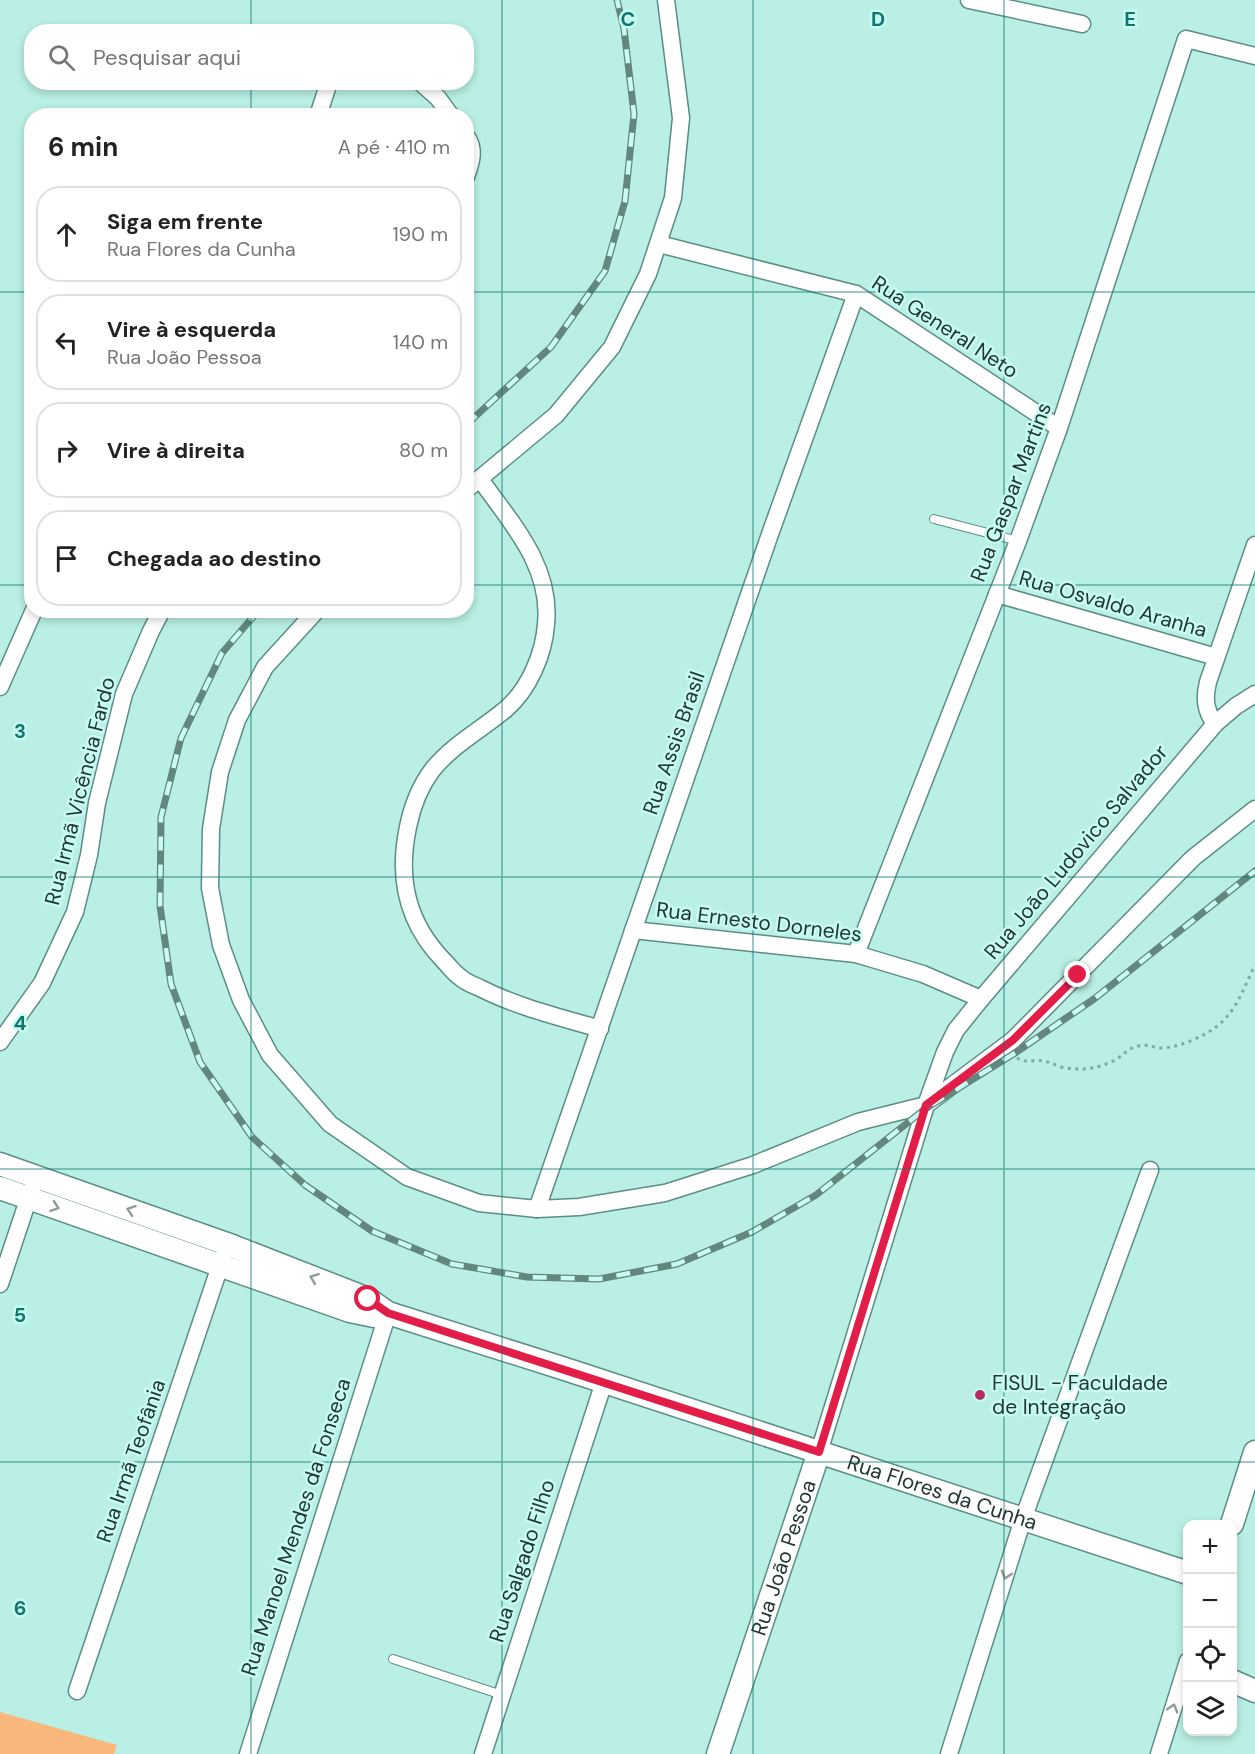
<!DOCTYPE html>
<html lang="pt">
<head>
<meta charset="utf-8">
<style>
	:root { --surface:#fff; --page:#f6f6f6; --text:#222; --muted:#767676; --line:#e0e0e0 }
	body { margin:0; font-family:"DM Sans",sans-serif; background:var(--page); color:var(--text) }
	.controls { position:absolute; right:18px; bottom:18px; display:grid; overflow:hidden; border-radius:12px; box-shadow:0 3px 9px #0003 }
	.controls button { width:54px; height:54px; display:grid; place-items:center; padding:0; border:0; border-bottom:2px solid var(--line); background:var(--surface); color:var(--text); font:30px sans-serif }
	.stop { position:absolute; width:18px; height:18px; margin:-14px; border:4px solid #e11d48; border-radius:50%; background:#fff }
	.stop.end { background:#e11d48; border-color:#fff; box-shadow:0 2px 6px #0008 }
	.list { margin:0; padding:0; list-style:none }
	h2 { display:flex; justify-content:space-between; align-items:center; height:78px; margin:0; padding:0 24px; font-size:26px }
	h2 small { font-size:20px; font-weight:400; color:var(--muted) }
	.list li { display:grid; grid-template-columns:39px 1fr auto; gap:18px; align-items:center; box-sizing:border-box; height:96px; margin:0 12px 12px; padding:0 12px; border:2px solid var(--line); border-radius:24px }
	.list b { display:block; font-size:22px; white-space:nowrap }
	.list p { margin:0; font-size:20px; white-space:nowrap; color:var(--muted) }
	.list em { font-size:20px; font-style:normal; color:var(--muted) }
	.icon { flex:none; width:33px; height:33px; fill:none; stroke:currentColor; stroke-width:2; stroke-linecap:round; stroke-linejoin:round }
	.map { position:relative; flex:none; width:1255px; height:1754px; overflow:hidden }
	.search { position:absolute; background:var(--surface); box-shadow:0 3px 9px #0003; left:24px; top:24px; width:450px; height:66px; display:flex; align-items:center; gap:15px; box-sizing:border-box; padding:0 21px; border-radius:24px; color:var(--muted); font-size:22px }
	.panel { position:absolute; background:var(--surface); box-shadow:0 3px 9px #0003; left:24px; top:108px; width:450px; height:510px; border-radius:24px }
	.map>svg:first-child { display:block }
	.green { fill:#f9b77c }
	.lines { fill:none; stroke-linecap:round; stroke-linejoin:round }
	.lane-casing { stroke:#5b8e85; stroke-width:10 }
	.street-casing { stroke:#5b8e85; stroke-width:19 }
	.secondary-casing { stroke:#5b8e85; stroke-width:25 }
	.path { stroke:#80aaa2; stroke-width:3; stroke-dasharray:3 4.5; stroke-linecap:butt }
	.lane { stroke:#fff; stroke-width:8 }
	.street { stroke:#fff; stroke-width:16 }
	.secondary { stroke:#fff; stroke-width:22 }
	.rail-casing { stroke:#63867f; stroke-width:7 }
	.rail { stroke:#c6fcf2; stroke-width:4.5; stroke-dasharray:14; stroke-linecap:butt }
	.oneway { stroke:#909b99 }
	.route { stroke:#e11d48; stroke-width:8 }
	.grid { fill:none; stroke:#0f766e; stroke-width:1.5; stroke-opacity:0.55 }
	.poi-dot { fill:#b62a62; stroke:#c6fcf2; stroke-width:2 }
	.labels { text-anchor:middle; stroke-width:5; stroke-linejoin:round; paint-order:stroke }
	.street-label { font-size:21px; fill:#223733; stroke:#c6fcf2 }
	.poi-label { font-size:21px; fill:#223733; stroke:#c6fcf2; text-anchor:start }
	.grid-label { font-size:20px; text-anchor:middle; font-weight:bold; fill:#0f766e; stroke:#c6fcf2; stroke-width:5; stroke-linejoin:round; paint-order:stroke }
</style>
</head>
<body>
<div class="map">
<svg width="1255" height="1754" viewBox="0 0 1255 1754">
	<rect width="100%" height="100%" fill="#b9efe4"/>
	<!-- green -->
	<path class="green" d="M0,1712L117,1745L114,1754H0Z"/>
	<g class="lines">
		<defs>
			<g id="lane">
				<path d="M934,519L1018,541"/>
				<path d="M393,1659L502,1695"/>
			</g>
			<g id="street">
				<path d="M969,0L1082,24"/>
				<path d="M420,82L438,98L451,116"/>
				<path d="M318,116L329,82"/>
				<path d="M466,136C476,149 471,163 466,177"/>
				<path d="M659,244L856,294L1059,428"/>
				<path d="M480,479C511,523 552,566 546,624C544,654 529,689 506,709C481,730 455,743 433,769C420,786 412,807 408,827C397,879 407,923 444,961C449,966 454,973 460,977C465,982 473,985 480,988C517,1007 560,1017 600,1029"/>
				<path d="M466,490L556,415L612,347L648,274L673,198L681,118L666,0"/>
				<path d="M997,594L1216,657"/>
				<path d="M317,610L265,667L237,720L220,772L211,829L210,888L221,945L241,1000L270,1055L330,1124L407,1177L479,1203L537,1209L579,1207L665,1193L753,1165L858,1122L926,1105L1013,1040L1193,858L1255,809"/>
				<path d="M0,687L34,610"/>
				<path d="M1215,724C1205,710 1204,698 1208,682L1255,545"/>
				<path d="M633,930L856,954L923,974L981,999"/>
				<path d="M856,954L1018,541L1059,428L1186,39L1255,56"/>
				<path d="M0,1042L42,983L75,912L89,855L97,803L124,694L151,631L162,610"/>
				<path d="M537,1209L769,537L856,294"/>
				<path d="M0,1284L32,1188"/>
				<path d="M819,1452L926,1105L945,1052L956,1030L981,999L1215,724L1236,706L1255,694"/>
				<path d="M77,1691L223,1257"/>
				<path d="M248,1754L388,1313"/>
				<path d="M483,1754L604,1382"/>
				<path d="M949,1754L1023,1519L1150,1170"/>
				<path d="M1159,1754L1188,1661"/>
			</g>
			<g id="secondary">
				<path id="s1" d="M0,1164L227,1244L368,1299L388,1313L565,1369L1188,1573"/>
				<path d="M0,1188L350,1311L374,1316L388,1313"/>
				<path d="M1232,1524L1255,1452"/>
				<path d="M1232,1681L1255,1691"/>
				<path id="s2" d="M718,1754L819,1452"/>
			</g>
		</defs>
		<!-- lane casing -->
		<use href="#lane" class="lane-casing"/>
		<!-- street casing -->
		<use href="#street" class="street-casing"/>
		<!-- secondary casing -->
		<use href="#secondary" class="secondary-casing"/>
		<!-- path -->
		<path class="path" d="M1017,1058C1026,1064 1034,1059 1044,1061C1050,1062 1055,1065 1061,1067C1080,1071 1098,1069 1115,1060C1123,1056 1128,1048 1138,1046C1147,1044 1152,1047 1161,1048C1177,1048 1203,1037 1216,1027C1237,1011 1244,987 1255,965"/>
		<!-- lane -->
		<use href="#lane" class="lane"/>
		<!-- street -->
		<use href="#street" class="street"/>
		<!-- secondary -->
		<use href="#secondary" class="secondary"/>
		<defs>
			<g id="rail">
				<path d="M466,425L551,347L605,271L625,201L634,114L624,29L617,0"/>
				<path d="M259,610L222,653L181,738L161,817L160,906L171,984L200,1062L252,1137L305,1185L372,1231L452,1264L527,1277L599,1279L677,1264L752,1232L816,1195L925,1109L1015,1053L1094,999L1255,871"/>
			</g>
		</defs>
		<!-- rail casing -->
		<use href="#rail" class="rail-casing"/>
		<!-- rail -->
		<use href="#rail" class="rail"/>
	</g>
	<!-- one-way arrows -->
	<defs><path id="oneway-chevron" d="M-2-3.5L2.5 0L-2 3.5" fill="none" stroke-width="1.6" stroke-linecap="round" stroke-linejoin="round" transform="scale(1.5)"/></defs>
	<g class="oneway">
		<use href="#oneway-chevron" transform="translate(55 1207) rotate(19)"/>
		<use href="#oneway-chevron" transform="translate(131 1210) rotate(-161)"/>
		<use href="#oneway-chevron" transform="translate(314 1278) rotate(-159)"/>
		<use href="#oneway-chevron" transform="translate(1006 1575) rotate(108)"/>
		<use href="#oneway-chevron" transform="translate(1173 1708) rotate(-73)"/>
	</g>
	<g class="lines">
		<!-- route -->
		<path class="route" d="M368,1299L388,1313L819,1452L926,1105L1013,1040L1078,975"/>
	</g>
	<!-- grid -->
	<path class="grid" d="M251,0V32M502,0V1754M753,0V1754M1004,0V1754M251,82V116M0,292H32M466,292H1255M0,585H32M466,585H1255M251,610V1754M0,877H1255M0,1169H1255M0,1462H1255"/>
	<!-- markers -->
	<circle class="poi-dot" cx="980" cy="1395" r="6"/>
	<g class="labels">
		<!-- street labels -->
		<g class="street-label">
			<text transform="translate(945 327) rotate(33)" y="7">Rua General Neto</text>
			<text transform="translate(1011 492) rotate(-69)" y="7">Rua Gaspar Martins</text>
			<text transform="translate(1113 604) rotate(16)" y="7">Rua Osvaldo Aranha</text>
			<text transform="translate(674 743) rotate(-71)" y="7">Rua Assis Brasil</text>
			<text transform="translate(80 791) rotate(-76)" y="7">Rua Irmã Vicência Fardo</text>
			<text transform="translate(1076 852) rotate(-50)" y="7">Rua João Ludovico Salvador</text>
			<text transform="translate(759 922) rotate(7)" y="7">Rua Ernesto Dorneles</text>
			<text transform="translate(131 1461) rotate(-71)" y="7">Rua Irmã Teofânia</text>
			<text dy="7" stroke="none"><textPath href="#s1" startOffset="999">Rua Flores da Cunha</textPath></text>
			<text transform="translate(296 1527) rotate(-72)" y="7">Rua Manoel Mendes da Fonseca</text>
			<text dy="7" stroke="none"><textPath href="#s2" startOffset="207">Rua João Pessoa</textPath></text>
			<text transform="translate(522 1561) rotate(-72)" y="7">Rua Salgado Filho</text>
		</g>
		<!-- poi labels -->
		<g class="poi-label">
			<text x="992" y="1390">FISUL - Faculdade<tspan x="992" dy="24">de Integração</tspan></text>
		</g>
	</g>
	<g class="grid-label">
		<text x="628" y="26">C</text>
		<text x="878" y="26">D</text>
		<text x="1130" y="26">E</text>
		<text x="20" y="738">3</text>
		<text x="20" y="1030">4</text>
		<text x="20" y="1322">5</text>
		<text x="20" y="1615">6</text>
	</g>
</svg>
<div class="controls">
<button>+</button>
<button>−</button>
<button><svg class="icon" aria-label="locate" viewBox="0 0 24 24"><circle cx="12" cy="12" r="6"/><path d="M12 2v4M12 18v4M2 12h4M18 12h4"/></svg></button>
<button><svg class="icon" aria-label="layers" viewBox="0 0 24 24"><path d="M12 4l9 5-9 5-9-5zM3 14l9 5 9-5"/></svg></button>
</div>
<div class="stop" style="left:368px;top:1299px"></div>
<div class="stop end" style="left:1078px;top:975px"></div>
<div class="search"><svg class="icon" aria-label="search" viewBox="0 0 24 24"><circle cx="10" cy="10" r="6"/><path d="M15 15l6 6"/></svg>Pesquisar aqui</div>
<section class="panel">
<h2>6 min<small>A pé · 410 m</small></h2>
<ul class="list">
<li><svg class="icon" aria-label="ahead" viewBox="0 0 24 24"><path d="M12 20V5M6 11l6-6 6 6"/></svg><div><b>Siga em frente</b><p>Rua Flores da Cunha</p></div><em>190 m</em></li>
<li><svg class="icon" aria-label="left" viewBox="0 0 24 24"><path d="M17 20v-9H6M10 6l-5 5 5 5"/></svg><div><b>Vire à esquerda</b><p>Rua João Pessoa</p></div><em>140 m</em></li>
<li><svg class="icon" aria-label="right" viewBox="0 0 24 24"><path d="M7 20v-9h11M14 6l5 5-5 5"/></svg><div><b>Vire à direita</b></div><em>80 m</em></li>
<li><svg class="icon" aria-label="arrive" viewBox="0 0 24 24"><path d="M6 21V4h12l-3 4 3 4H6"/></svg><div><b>Chegada ao destino</b></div></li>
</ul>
</section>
</div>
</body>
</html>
